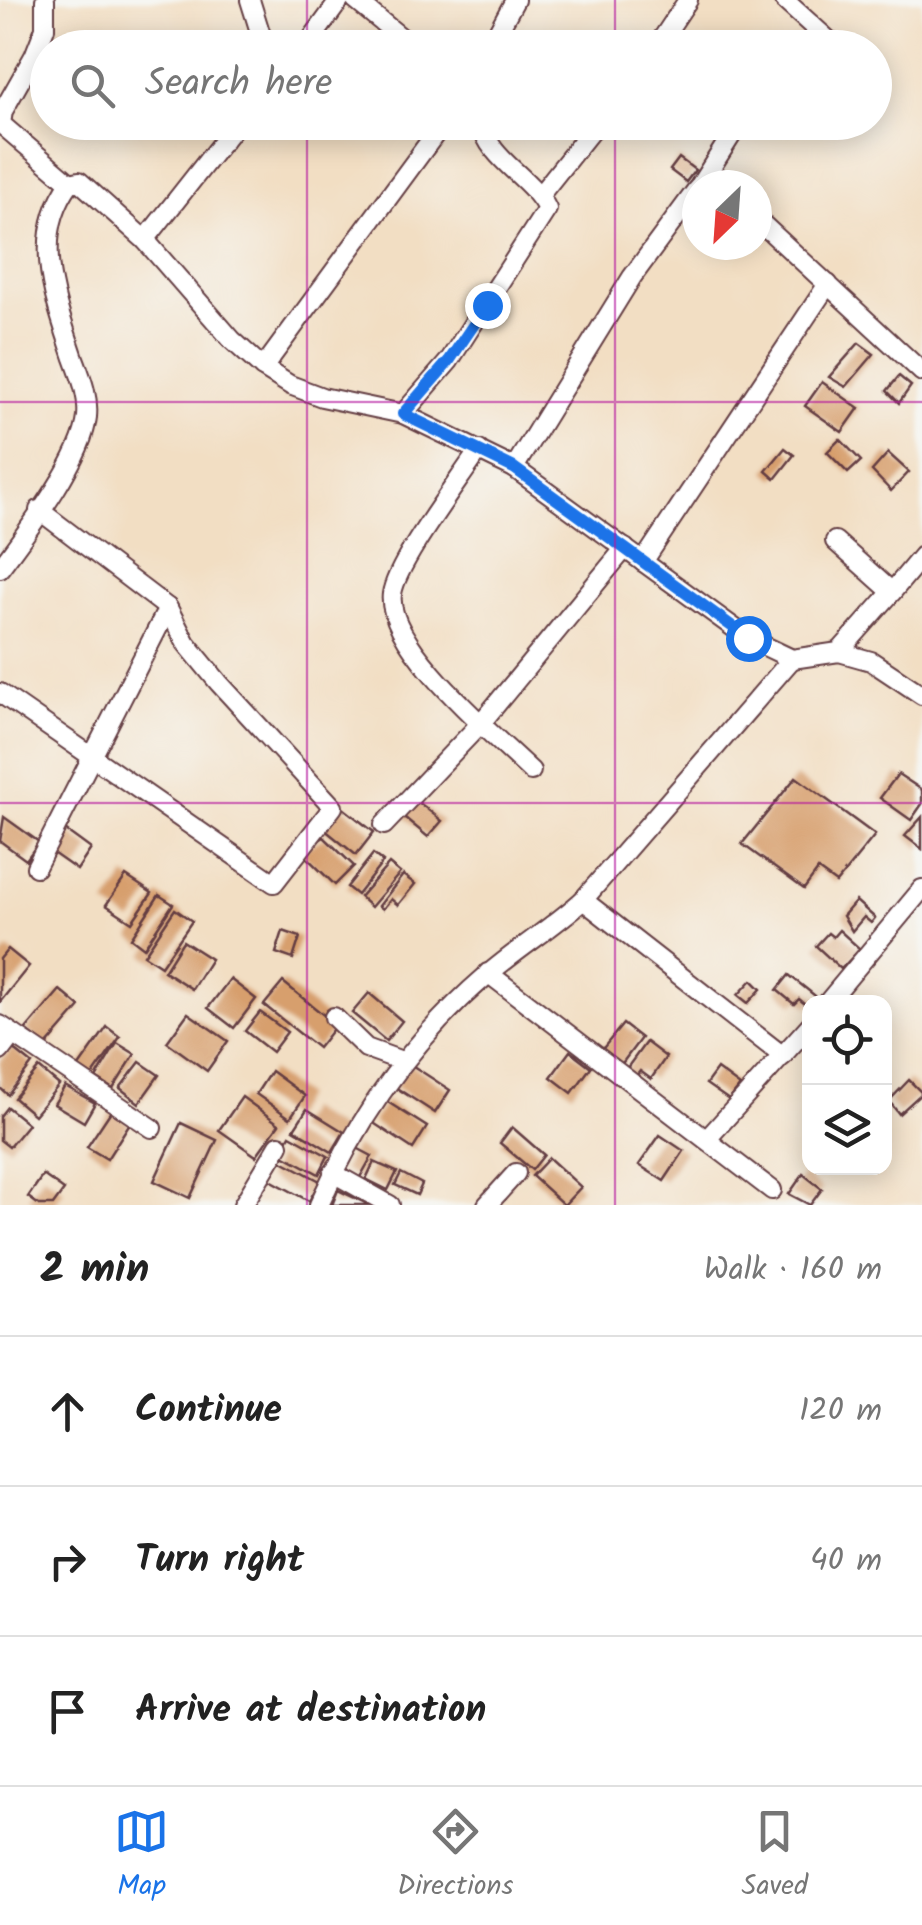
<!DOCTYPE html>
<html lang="en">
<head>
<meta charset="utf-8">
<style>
	:root { --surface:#fff; --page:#f6f6f6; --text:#222; --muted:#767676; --line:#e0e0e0; --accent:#1a73e8 }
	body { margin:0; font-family:Kalam,sans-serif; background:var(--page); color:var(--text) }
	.controls { position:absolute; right:30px; bottom:30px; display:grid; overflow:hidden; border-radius:20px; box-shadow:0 5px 25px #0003 }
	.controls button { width:90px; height:90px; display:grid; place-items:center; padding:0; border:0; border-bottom:2px solid var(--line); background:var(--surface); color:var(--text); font:50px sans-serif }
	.compass { position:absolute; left:682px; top:170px; width:90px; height:90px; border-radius:50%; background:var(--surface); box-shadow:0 5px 25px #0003; rotate:205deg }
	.stop { position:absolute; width:30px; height:30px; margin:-22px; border:8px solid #1a73e8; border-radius:50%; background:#fff }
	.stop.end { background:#1a73e8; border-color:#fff; box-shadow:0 2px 10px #0008 }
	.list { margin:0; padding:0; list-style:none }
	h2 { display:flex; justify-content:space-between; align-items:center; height:130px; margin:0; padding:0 40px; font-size:42px }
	h2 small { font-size:32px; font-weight:400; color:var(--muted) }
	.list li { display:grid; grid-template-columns:65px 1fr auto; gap:30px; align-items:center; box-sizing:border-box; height:150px; padding:0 40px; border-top:2px solid var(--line) }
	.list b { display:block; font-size:38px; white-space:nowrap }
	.list em { font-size:32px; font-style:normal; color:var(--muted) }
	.icon { flex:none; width:55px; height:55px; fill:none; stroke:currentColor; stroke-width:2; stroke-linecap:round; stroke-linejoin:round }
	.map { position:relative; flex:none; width:922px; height:1205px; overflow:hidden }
	.search { position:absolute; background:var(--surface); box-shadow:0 5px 25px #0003; left:30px; right:30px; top:30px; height:110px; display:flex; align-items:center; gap:25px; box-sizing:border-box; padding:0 35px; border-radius:55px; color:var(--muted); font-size:38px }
	.sheet { height:580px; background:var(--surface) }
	nav { display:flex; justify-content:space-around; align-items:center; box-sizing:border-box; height:140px; border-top:2px solid var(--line); background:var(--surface); font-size:28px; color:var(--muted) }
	nav a { display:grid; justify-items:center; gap:5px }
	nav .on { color:var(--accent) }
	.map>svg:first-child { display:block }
	.building { fill:#d79f6d }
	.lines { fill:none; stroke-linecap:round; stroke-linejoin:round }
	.minor-casing { stroke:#633c42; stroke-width:22 }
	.minor { stroke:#fff; stroke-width:18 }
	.route { stroke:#1a73e8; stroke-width:12 }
	.grid { fill:none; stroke:#b5179e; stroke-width:2.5; stroke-opacity:0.55 }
</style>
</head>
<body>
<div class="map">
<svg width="922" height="1205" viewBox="0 0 922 1205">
	<rect width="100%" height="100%" fill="#f6f6f2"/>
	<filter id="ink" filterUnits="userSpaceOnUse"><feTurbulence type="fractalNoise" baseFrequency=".01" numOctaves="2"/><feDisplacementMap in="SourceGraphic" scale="20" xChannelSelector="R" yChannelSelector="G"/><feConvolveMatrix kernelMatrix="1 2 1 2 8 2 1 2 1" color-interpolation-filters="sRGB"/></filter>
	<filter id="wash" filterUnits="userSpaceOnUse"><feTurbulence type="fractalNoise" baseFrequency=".0048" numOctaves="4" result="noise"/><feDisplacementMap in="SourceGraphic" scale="40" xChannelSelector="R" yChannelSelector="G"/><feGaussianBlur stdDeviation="2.25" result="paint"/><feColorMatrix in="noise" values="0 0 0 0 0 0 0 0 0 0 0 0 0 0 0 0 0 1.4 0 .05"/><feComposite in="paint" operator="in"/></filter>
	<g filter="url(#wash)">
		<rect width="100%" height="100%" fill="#f2dec3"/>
		<g id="blocks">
			<!-- building -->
			<g class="building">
				<path d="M679,158L695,170L686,182L670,170Z"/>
				<path d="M859,343L874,354L846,387L829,377Z"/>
				<path d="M899,376L911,386L899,403L887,391Z"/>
				<path d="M822,382L859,408L842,432L805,406Z"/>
				<path d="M840,439L861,461L848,473L827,452Z"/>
				<path d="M785,448L794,455L775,479L766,471Z"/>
				<path d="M888,453L909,472L891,491L872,471Z"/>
				<path d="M898,774L922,790V804L911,820L880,798Z"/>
				<path d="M796,777L875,835L836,883L818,870L804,889L742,844Z"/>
				<path d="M417,801L442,821L428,837L404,817Z"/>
				<path d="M342,807L374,832L356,855L324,829Z"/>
				<path d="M4,817L39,842L26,860L0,841Z"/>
				<path d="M922,817V849L905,836Z"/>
				<path d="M65,830L91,849L77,870L50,851Z"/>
				<path d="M324,837L354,866L335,885L301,852Z"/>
				<path d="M373,854L383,862L357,895L347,887Z"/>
				<path d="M389,864L400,873L371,907L360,897Z"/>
				<path d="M403,875L415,884L398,905L391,899L383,909L379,906Z"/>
				<path d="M126,876L152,893L132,922L106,905Z"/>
				<path d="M159,895L173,904L144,948L131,938Z"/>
				<path d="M856,901L875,918L871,923L864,917L852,931L843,916Z"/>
				<path d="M175,909L192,921L161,966L144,955Z"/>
				<path d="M839,930L860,949L841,969L816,946L828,933L833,937Z"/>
				<path d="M283,931L300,937L293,959L276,953Z"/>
				<path d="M183,941L211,959L192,989L164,971Z"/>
				<path d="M8,949L29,966L0,1002V959Z"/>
				<path d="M789,975L819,999L810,1002V1008L799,999L794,1004L777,990Z"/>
				<path d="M230,979L256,999L234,1028L208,1008Z"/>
				<path d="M752,980L761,989L748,1003L738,995Z"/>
				<path d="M283,982L336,1025L318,1048L264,1005Z"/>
				<path d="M60,990L80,1007L46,1046L26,1030Z"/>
				<path d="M369,993L402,1021L386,1041L352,1013Z"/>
				<path d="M260,1012L287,1032L272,1052L245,1031Z"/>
				<path d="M188,1013L228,1041L207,1071L167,1042Z"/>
				<path d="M623,1024L641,1038L620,1066L600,1052Z"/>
				<path d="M107,1027L120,1037L89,1081L76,1071Z"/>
				<path d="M646,1042L666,1057L651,1079L640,1071L633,1080L624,1072Z"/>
				<path d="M117,1043L135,1054L113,1089L96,1078Z"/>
				<path d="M12,1048L32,1064L8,1095L0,1088V1062Z"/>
				<path d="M570,1051L591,1067L572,1093L551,1077Z"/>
				<path d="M140,1062L159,1075L139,1103L120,1088Z"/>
				<path d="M410,1064L450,1090L435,1113L395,1087Z"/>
				<path d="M39,1068L59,1085L34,1115L14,1098Z"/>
				<path d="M717,1069L740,1086L729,1100L706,1084Z"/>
				<path d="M271,1071L305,1096L290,1118L256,1094Z"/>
				<path d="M909,1080L922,1093L899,1114L889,1101Z"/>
				<path d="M65,1086L95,1103L84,1122L54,1104Z"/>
				<path d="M242,1097L279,1124L256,1156L219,1130Z"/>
				<path d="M386,1101L427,1127L413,1149L372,1122Z"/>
				<path d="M7,1107L28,1124L9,1147L0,1140V1116Z"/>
				<path d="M307,1109L344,1132L332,1152L294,1129Z"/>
				<path d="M111,1111L130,1123L107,1159L87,1147Z"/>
				<path d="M181,1123L217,1140L190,1198L154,1181Z"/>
				<path d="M512,1127L544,1155L532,1170L500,1143Z"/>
				<path d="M290,1135L328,1156L319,1174L280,1153Z"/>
				<path d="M660,1135L684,1151L664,1181L639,1165Z"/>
				<path d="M355,1147L372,1156L359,1179L343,1170Z"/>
				<path d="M277,1158L320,1181L309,1201L267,1178Z"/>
				<path d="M549,1158L581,1187L564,1205L532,1176Z"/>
				<path d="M374,1162L397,1172L388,1190L366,1179Z"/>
				<path d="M401,1173L422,1184L417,1195L395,1185Z"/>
				<path d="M803,1174L822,1189L810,1205L789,1194Z"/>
				<path d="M43,1175L64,1190L53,1205H39L28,1197Z"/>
				<path d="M338,1190L370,1205H332Z"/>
			</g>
		</g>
	</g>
	<g filter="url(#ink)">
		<use href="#blocks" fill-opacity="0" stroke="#633c42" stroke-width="2.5"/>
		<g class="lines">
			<defs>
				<g id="minor">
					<path d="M45,0V28L34,56L3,111L1,124L70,183"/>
					<path d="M250,0L265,48"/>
					<path d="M355,0L414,48"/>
					<path d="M784,0L837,48"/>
					<path d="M305,48L340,0"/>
					<path d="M489,48L515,0"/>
					<path d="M656,48L688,0"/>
					<path d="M700,185L731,136L724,122"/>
					<path d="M540,195L598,122"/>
					<path d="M757,219L922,372"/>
					<path d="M145,240L238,122"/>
					<path d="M263,368L444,122"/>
					<path d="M403,414L449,361L547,209C531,176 488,160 481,122"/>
					<path d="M479,450C459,481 396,563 392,594C385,645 496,737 531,771"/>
					<path d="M514,468L632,277L697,189"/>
					<path d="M835,541L892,592L922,556"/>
					<path d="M643,562L828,284"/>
					<path d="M0,568C26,533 83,459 87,417C89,396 81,377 74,358C55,300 30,237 70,183L79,181L145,240L232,340L263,368L290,385L322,397L403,414L514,468L748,638L792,659L839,652L871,661L922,695"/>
					<path d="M839,652L892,592"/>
					<path d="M0,693L274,883L333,807L219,683L186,643L168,608L39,510"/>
					<path d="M384,825L481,723L625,548"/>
					<path d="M36,867L168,608"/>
					<path d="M583,900L783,1056"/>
					<path d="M488,973L772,1190"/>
					<path d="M828,1002L922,889"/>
					<path d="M334,1017L366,1048L402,1061"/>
					<path d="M0,1025L152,1128"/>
					<path d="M0,1051L13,1034"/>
					<path d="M707,1139L810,1025"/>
					<path d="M333,1173L390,1205"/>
					<path d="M243,1205L279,1145"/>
					<path d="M319,1205C358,1117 413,1039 486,976C517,949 552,928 583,900L792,659"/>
					<path d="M487,1205L516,1173"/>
				</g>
			</defs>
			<!-- minor casing -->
			<use href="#minor" class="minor-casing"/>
			<!-- minor -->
			<use href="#minor" class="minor"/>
		</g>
	</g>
	<g class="lines" filter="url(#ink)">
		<!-- route -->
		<path class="route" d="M487,305L449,361L403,414L514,468L748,638"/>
	</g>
	<!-- grid -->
	<path class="grid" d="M307,0V48M615,0V48M307,122V1205M615,122V1205M0,402H922M0,803H922"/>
</svg>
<div class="controls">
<button><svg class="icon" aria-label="locate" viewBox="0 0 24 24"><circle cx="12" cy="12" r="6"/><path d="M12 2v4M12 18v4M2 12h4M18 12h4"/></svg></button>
<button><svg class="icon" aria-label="layers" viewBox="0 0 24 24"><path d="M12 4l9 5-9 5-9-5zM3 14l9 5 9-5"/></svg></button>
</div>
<svg class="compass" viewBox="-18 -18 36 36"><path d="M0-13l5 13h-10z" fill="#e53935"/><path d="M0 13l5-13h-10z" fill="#767676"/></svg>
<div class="stop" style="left:748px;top:638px"></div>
<div class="stop end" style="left:487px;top:305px"></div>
<div class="search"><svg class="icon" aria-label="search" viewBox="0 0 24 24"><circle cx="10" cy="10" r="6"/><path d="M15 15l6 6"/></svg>Search here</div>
</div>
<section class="sheet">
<h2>2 min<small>Walk · 160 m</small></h2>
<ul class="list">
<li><svg class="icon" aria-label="ahead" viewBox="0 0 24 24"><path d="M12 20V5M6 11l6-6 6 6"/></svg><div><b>Continue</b></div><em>120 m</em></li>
<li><svg class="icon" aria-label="right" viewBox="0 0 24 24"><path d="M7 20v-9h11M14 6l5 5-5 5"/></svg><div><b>Turn right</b></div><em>40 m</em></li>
<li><svg class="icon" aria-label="arrive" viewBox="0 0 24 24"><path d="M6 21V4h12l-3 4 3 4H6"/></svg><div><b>Arrive at destination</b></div></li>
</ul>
</section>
<nav>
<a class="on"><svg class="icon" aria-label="map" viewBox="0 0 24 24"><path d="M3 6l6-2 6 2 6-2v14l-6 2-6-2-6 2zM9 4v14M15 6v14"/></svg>Map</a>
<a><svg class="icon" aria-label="directions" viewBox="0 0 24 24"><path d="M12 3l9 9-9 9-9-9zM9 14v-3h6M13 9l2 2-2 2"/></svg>Directions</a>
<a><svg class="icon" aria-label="saved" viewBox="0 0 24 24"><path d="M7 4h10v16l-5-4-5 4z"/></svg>Saved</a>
</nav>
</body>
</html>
